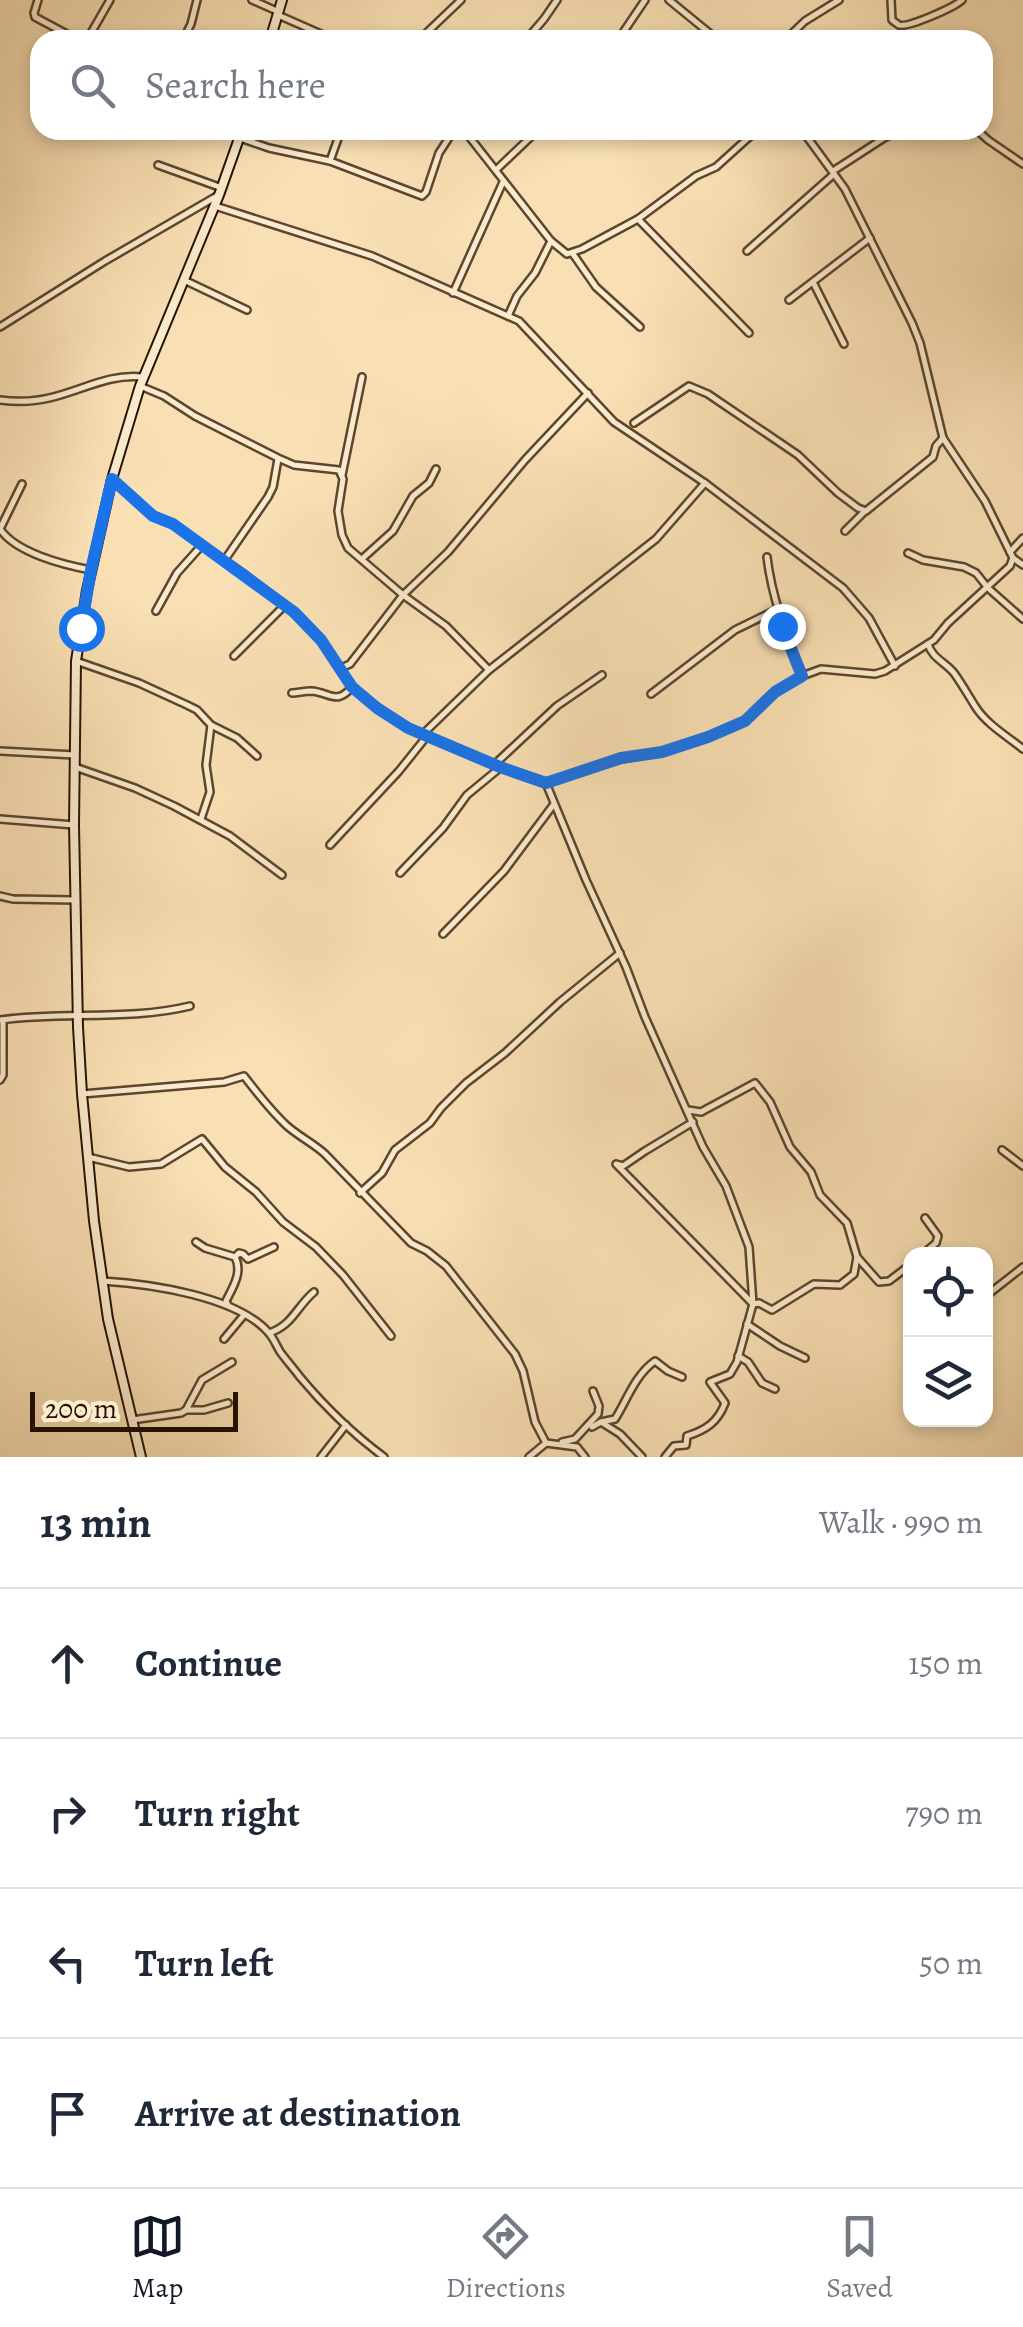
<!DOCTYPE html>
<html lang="en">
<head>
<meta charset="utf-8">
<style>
	:root { --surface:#fff; --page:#f6f6f7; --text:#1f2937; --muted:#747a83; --line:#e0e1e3; --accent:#111827 }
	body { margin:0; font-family:Alegreya,serif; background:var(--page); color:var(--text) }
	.controls { position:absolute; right:30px; bottom:30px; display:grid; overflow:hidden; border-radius:20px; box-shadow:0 5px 15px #0003 }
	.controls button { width:90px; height:90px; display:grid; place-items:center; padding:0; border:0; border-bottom:2px solid var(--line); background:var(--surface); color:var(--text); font:50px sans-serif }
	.scale { position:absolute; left:30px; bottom:25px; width:208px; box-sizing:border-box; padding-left:10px; border:5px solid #271300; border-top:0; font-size:28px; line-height:35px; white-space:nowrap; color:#271300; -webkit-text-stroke:8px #fbebce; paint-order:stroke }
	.stop { position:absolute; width:30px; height:30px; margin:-22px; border:8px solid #1a73e8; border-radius:50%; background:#fff }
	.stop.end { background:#1a73e8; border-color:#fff; box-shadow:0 2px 10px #0008 }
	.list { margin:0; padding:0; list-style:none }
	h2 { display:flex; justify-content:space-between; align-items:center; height:130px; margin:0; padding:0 40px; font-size:42px }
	h2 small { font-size:32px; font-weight:400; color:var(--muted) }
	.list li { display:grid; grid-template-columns:65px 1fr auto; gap:30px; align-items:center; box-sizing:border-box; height:150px; padding:0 40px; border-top:2px solid var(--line) }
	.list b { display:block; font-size:38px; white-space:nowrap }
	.list em { font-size:32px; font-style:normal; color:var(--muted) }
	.icon { flex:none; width:55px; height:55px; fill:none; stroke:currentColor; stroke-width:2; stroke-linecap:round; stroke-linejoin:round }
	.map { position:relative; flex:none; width:1023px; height:1457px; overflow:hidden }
	.search { position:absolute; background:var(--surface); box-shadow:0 5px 15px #0003; left:30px; right:30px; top:30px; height:110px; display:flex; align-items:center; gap:25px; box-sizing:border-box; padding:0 35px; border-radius:30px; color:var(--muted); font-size:38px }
	.sheet { height:730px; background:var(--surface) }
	nav { display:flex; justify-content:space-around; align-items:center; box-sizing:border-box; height:140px; border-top:2px solid var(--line); background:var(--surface); font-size:28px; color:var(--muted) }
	nav a { display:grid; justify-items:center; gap:5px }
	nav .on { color:var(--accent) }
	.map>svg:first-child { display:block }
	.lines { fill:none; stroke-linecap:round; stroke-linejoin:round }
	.street-casing { stroke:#5c462d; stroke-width:10 }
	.secondary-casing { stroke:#271300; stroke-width:12 }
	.street { stroke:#fbebce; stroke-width:5 }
	.secondary { stroke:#fbebce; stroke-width:8 }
	.route { stroke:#1a73e8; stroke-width:12 }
</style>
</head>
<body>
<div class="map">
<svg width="1023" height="1457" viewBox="0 0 1023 1457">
	<rect width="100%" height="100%" fill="#f9e0b4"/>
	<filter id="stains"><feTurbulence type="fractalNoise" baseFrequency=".002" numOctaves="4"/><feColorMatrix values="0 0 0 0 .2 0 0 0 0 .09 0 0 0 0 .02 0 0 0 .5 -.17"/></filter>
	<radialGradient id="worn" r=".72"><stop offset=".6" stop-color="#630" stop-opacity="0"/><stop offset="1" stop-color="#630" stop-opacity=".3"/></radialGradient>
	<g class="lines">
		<defs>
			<g id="street">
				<path d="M38,0L34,13L35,17L78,40"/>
				<path d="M252,0L279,12"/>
				<path d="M669,0L718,40"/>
				<path d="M891,0L892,20C895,22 897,24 899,25C908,28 955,7 962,0"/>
				<path d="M278,15L328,37L350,40"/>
				<path d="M87,40L110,0"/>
				<path d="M183,40L191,24L197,0"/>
				<path d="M419,40L461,0"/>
				<path d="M526,40L544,19L557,0"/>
				<path d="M618,40L645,0"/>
				<path d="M785,40L805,21L839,0"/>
				<path d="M464,130L551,241L567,254L582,249L638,219L696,176L716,167L757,130"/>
				<path d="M802,130L845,189L912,323L920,343L943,438L985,501L1013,558L1023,565"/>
				<path d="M977,130L988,140L1023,164"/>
				<path d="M240,138L269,148L330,161L422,196L426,192L439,153L454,130"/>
				<path d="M330,161L341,130"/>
				<path d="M158,165L222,188"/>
				<path d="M496,170L538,130"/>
				<path d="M833,171L884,138L902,130"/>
				<path d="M215,206L372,256L519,321L614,422L705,483L843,588L869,618L895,666"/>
				<path d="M638,219L749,333"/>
				<path d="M747,251L834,174"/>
				<path d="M573,254L596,287L640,327"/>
				<path d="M184,280L247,310"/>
				<path d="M814,284L844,344"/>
				<path d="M453,293L503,182"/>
				<path d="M789,300L870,238"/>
				<path d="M508,316L517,296L535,273L551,241"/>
				<path d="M0,327L105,261L217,196"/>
				<path d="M140,386L164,396L195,416L278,458L294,465L339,470L343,479L338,511L342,535L348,548L403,595L446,626L489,670"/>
				<path d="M0,400C16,402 32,402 49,398C81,391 109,373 143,377"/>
				<path d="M634,423L689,386L708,394L798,455L838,493L858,508L866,511L933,457L936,446L943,438"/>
				<path d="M342,475L362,377"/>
				<path d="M112,479L153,516L173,524L244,574L293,612L321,640L352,687L377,708L408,728L501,767L546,783"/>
				<path d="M0,529C16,553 64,565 91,570"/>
				<path d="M0,529L22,484"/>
				<path d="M845,531L864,512"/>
				<path d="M1010,552L1023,538"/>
				<path d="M908,553L923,560L964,567L976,573L988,588L1023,619"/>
				<path d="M767,557C772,599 787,637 802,676"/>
				<path d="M363,558L393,531L413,496L429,483L436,469"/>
				<path d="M224,561L268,497L273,487L278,459"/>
				<path d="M156,611L177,573L202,545"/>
				<path d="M928,644C932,658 945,662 954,673C962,684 968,695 975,706C986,724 1007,736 1023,749"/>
				<path d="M234,656L285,605"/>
				<path d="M76,661L139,683L187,705L197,710L211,725L237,738L257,756"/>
				<path d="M341,668L350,664L403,595L448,552L525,460L588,393"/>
				<path d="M292,693C298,693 304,691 311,691C330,692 336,706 352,687"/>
				<path d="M651,694L735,630L778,609"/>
				<path d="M423,734L489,670L656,539L705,483"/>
				<path d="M0,751L75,755"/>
				<path d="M495,764L557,706L602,675"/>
				<path d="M75,767L135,788L174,806L230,836L282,875"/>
				<path d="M0,819L74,825"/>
				<path d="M201,819L210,792L206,765L211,725"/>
				<path d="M330,845L399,771L427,736"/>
				<path d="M400,873L443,828L467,795L501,767"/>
				<path d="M0,896L13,899L76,900"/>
				<path d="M443,934L504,871L554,804"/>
				<path d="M0,1020C63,1011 128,1021 190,1006"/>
				<path d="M0,1080L3,1075V1020"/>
				<path d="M82,1094L224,1082L244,1076C257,1093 270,1110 286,1125C298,1136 313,1143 325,1154L411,1243L427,1251L446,1266L515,1354L523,1371L535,1422L546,1443L577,1447L585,1457"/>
				<path d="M688,1110L701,1112L755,1083L770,1102L790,1147L811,1172L820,1195L847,1223L857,1257L879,1282L889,1281L910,1265"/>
				<path d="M693,1122L645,1151L623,1166L616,1164L753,1304L759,1303L772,1310L814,1284L840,1285L854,1274L857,1257"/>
				<path d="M1002,1150L1023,1166"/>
				<path d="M88,1157L129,1167L161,1164L202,1139L225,1167L256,1192L283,1222L316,1247L343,1275L391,1336"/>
				<path d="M360,1193L382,1173L395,1150L430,1123L441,1108L466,1083L505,1053L560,1002L620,953"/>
				<path d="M196,1242L205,1248L235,1257C243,1272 233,1287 226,1301L228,1305"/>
				<path d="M923,1254L936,1243L938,1236L925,1218"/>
				<path d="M235,1257L239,1253L243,1254L248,1259L274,1247"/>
				<path d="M103,1281C150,1284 237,1296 269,1333C274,1339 277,1347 281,1353C287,1361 294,1369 300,1377C325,1407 353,1434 384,1457"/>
				<path d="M986,1296L1023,1267"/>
				<path d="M747,1324L780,1346L805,1358"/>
				<path d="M269,1333C292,1326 297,1306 314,1292"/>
				<path d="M224,1339L244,1315"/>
				<path d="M738,1356L748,1362L762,1383L775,1389"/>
				<path d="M186,1410H204L228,1403"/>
				<path d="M132,1420L181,1413L186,1410L202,1380L232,1362"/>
				<path d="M601,1422L615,1419C627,1400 635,1375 655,1361L668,1371L682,1377"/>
				<path d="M592,1427L601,1422L620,1434L642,1457"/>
				<path d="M562,1442L575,1439L598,1414L599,1406L593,1391"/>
				<path d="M321,1457L346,1425"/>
				<path d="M529,1457L546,1443"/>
				<path d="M665,1457L674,1446L686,1445L687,1436C706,1430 718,1422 725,1403L710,1382L730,1374L737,1362L753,1304L749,1247L726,1186L703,1147L645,1017L626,967L586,880L546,783L621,759L662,752L709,737L745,721L775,692L802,676L821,669L875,674L885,671L934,640L948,623L1010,566L1013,558"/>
			</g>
			<g id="secondary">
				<path d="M270,40L282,0"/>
				<path d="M141,1457L108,1319L94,1221L82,1094L78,1027L74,825L76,661L87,590L112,479L140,386L219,195L242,130"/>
			</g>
		</defs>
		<!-- street casing -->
		<use href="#street" class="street-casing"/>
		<!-- secondary casing -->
		<use href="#secondary" class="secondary-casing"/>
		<!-- street -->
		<use href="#street" class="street"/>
		<!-- secondary -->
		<use href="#secondary" class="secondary"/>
	</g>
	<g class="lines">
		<!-- route -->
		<path class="route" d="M81,628L91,570L112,479L153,516L173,524L294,612L321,640L352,687L377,708L408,728L500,767L546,783L621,758L662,752L708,737L745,721L775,692L802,676L782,626"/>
	</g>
	<rect width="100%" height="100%" filter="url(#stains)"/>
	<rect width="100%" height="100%" fill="url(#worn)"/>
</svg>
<div class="controls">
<button><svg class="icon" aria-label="locate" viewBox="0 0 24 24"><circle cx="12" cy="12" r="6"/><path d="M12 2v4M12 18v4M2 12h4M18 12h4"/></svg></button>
<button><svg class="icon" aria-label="layers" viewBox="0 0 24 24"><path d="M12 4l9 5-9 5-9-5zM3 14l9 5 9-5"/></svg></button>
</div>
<div class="scale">200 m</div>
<div class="stop" style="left:81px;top:628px"></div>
<div class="stop end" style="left:782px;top:626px"></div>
<div class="search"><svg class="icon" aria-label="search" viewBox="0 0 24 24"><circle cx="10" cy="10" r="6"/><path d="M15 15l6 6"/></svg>Search here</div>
</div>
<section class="sheet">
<h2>13 min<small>Walk · 990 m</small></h2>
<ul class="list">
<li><svg class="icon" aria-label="ahead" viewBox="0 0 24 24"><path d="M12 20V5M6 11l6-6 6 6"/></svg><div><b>Continue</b></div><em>150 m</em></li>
<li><svg class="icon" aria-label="right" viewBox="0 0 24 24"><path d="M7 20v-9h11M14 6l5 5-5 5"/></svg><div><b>Turn right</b></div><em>790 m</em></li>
<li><svg class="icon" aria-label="left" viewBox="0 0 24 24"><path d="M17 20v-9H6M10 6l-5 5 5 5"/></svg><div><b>Turn left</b></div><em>50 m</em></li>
<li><svg class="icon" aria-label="arrive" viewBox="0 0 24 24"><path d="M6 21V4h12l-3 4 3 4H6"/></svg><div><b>Arrive at destination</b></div></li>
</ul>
</section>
<nav>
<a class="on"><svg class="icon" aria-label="map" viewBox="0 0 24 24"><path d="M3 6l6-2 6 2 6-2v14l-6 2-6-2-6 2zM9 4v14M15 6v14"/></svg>Map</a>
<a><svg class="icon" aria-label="directions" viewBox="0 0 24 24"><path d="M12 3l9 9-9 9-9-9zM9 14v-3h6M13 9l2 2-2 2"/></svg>Directions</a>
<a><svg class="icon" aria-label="saved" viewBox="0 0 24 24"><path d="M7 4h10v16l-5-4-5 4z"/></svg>Saved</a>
</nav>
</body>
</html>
